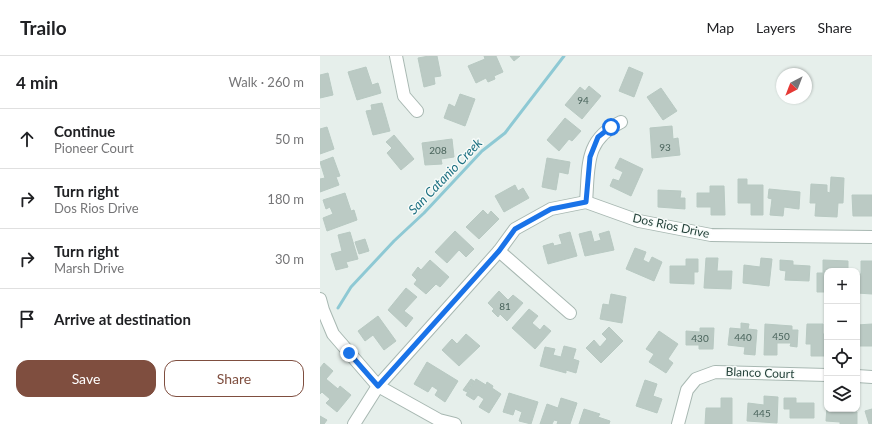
<!DOCTYPE html>
<html lang="en">
<head>
<meta charset="utf-8">
<style>
	:root { --surface:#fff; --page:#f6f6f6; --text:#202124; --muted:#757577; --line:#e0e0e0; --accent:#7f4e3f }
	body { margin:0; font-family:Lato,sans-serif; background:var(--page); color:var(--text) }
	.controls { position:absolute; right:12px; bottom:12px; display:grid; overflow:hidden; border-radius:8px; box-shadow:0 1px 3px #0004 }
	.controls button { width:36px; height:36px; display:grid; place-items:center; padding:0; border:0; border-bottom:1px solid var(--line); background:var(--surface); color:var(--text); font:20px sans-serif }
	.compass { position:absolute; left:456px; top:12px; width:36px; height:36px; border-radius:50%; background:var(--surface); box-shadow:0 1px 3px #0004; rotate:222deg }
	.stop { position:absolute; width:12px; height:12px; margin:-9px; border:3px solid #1a73e8; border-radius:50%; background:#fff }
	.stop.end { background:#1a73e8; border-color:#fff; box-shadow:0 1px 4px #0008 }
	.list { margin:0; padding:0; list-style:none }
	h2 { display:flex; justify-content:space-between; align-items:center; height:52px; margin:0; padding:0 16px; font-size:17px }
	h2 small { font-size:13px; font-weight:400; color:var(--muted) }
	.list li { display:grid; grid-template-columns:26px 1fr auto; gap:12px; align-items:center; box-sizing:border-box; height:60px; padding:0 16px; border-top:1px solid var(--line) }
	.list b { display:block; font-size:15px; white-space:nowrap }
	.list p { margin:0; font-size:13px; white-space:nowrap; color:var(--muted) }
	.list em { font-size:13px; font-style:normal; color:var(--muted) }
	.actions { display:flex; gap:8px; padding:12px 16px }
	.actions a { flex:1; padding:9px 0; border:1px solid var(--accent); border-radius:12px; text-align:center; font-size:14px; color:var(--accent) }
	.actions .main { background:var(--accent); color:#fff }
	.icon { flex:none; width:22px; height:22px; fill:none; stroke:currentColor; stroke-width:2; stroke-linecap:round; stroke-linejoin:round }
	.map { position:relative; flex:none; width:552px; height:368px; overflow:hidden }
	header { display:flex; align-items:center; gap:24px; box-sizing:border-box; height:56px; padding:0 20px; background:var(--surface); border-bottom:1px solid var(--line) }
	header strong { font-size:19px }
	nav { display:flex; gap:22px; margin-inline-start:auto; font-size:14px }
	main { display:flex }
	aside { flex:1; background:var(--surface) }
	.map>svg:first-child { display:block }
	.lines { fill:none; stroke-linecap:round; stroke-linejoin:round }
	.stream { stroke:#8ec9d4; stroke-width:3 }
	.building { fill:#bbcac4; stroke:#b8c9c2 }
	.minor-casing { stroke:#a8b8b2; stroke-width:14 }
	.minor { stroke:#fff; stroke-width:12 }
	.route { stroke:#1a73e8; stroke-width:5 }
	.labels { text-anchor:middle; stroke-width:3; stroke-linejoin:round; paint-order:stroke }
	.number-label { font-size:10px; fill:#4a645c }
	.street-label { font-size:12px; fill:#24423a; stroke:#f7fbf9 }
	.water-label { font-size:13px; font-style:italic; fill:#1c6f80; stroke:#f7fbf9 }
</style>
</head>
<body>
<header>
<strong>Trailo</strong>
<nav><a>Map</a><a>Layers</a><a>Share</a></nav>
</header>
<main>
<aside>
<h2>4 min<small>Walk · 260 m</small></h2>
<ul class="list">
<li><svg class="icon" aria-label="ahead" viewBox="0 0 24 24"><path d="M12 20V5M6 11l6-6 6 6"/></svg><div><b>Continue</b><p>Pioneer Court</p></div><em>50 m</em></li>
<li><svg class="icon" aria-label="right" viewBox="0 0 24 24"><path d="M7 20v-9h11M14 6l5 5-5 5"/></svg><div><b>Turn right</b><p>Dos Rios Drive</p></div><em>180 m</em></li>
<li><svg class="icon" aria-label="right" viewBox="0 0 24 24"><path d="M7 20v-9h11M14 6l5 5-5 5"/></svg><div><b>Turn right</b><p>Marsh Drive</p></div><em>30 m</em></li>
<li><svg class="icon" aria-label="arrive" viewBox="0 0 24 24"><path d="M6 21V4h12l-3 4 3 4H6"/></svg><div><b>Arrive at destination</b></div></li>
</ul>
<div class="actions"><a class="main">Save</a><a>Share</a></div>
</aside>
<div class="map">
<svg width="552" height="368" viewBox="0 0 552 368">
	<rect width="100%" height="100%" fill="#e6efeb"/>
	<g class="lines">
		<!-- stream -->
		<path class="stream" d="M18,252L31,231L74,185L104,157L162,95L185,77L244,0"/>
	</g>
	<!-- building -->
	<g class="building">
		<path d="M109,0H117L121,20L114,21L115,28L104,31L98,2Z"/>
		<path d="M164,0H176L183,16L174,20L175,23L168,26L166,22L156,27L148,10L165,3Z"/>
		<path d="M190,0H200L194,5Z"/>
		<path d="M46,11L52,29L58,27L61,37L37,44L28,16Z"/>
		<path d="M309,11L323,17L314,41L299,35Z"/>
		<path d="M8,17L13,39L0,42V19Z"/>
		<path d="M269,30L281,40L262,63L245,49L260,31L265,35Z"/>
		<path d="M341,32L357,55L343,64L327,41Z"/>
		<path d="M140,38L155,43L145,70L124,62L129,48L135,51Z"/>
		<path d="M62,47L70,75L53,79L46,55L52,54L51,49Z"/>
		<path d="M245,62L261,75L252,85L249,83L239,95L227,84Z"/>
		<path d="M352,70L353,83L358,82L360,99L332,102L330,72Z"/>
		<path d="M7,71L14,93L0,98V73Z"/>
		<path d="M74,79L94,103L81,114L67,97L72,92L66,86Z"/>
		<path d="M132,83L134,101L121,103L122,108L105,109L102,87Z"/>
		<path d="M13,101L20,120L16,121L19,129L0,136V123L5,122L0,106Z"/>
		<path d="M227,102L250,106L248,118L239,116L236,134L222,131Z"/>
		<path d="M300,102L323,113L311,140L290,130L293,123L299,125L303,116L295,112Z"/>
		<path d="M511,121L524,122L523,147H518L517,161L495,160L496,147H490L491,128L507,129V136L510,137Z"/>
		<path d="M418,123H427V129H443V159H431V147H418Z"/>
		<path d="M195,129L198,135L203,132L209,142L184,156L175,140Z"/>
		<path d="M390,130H404L405,159H391V151H377V137H390Z"/>
		<path d="M449,133L480,136L479,153L464,151L463,160L450,159L452,143L448,142Z"/>
		<path d="M338,134L361,135L360,142H365V153L338,151Z"/>
		<path d="M25,137L31,155L34,154L37,164L7,175L3,162L13,158L10,151L6,153L3,144Z"/>
		<path d="M532,139H552V160H533Z"/>
		<path d="M163,154L168,159L171,155L179,163L159,183L146,171Z"/>
		<path d="M135,175L154,193L146,201L139,194L127,207L115,196Z"/>
		<path d="M271,175L274,186L281,184L279,178L289,175L294,194L265,200L259,178Z"/>
		<path d="M30,176L38,203L26,206L28,211L16,214L11,198L22,195L18,179Z"/>
		<path d="M250,176L257,200L228,208L223,190L233,187L234,190L242,188L239,179Z"/>
		<path d="M45,183L49,195L39,198L35,186Z"/>
		<path d="M315,192L326,196L323,204L329,207L332,201L342,206L334,225L306,213Z"/>
		<path d="M386,202H398L397,215H412L411,233L384,232Z"/>
		<path d="M441,202L452,203L449,230L423,227L424,209L440,211Z"/>
		<path d="M366,203H378V216H374V228L350,227V210H366Z"/>
		<path d="M110,204L129,221L120,231L116,228L106,238L94,228L97,224L92,219L98,211L101,214Z"/>
		<path d="M460,204L473,205V209L490,210L489,225L465,224L466,215L460,214Z"/>
		<path d="M503,204L528,205V215H507V236H497V217H503Z"/>
		<path d="M541,205H552V238L537,237V218H541Z"/>
		<path d="M86,232L97,241L84,255L93,262L86,271L68,254Z"/>
		<path d="M179,235L188,244L193,239L203,247L187,265L180,258L178,261L172,255L174,253L168,247Z"/>
		<path d="M291,238L306,241L302,267L280,263L283,248L289,249Z"/>
		<path d="M209,253L218,260L212,267L220,274L224,269L231,275L215,293L192,272Z"/>
		<path d="M58,260L76,285L64,294L53,279L45,285L38,275Z"/>
		<path d="M421,267L429,268L428,273L437,274L435,299L424,298L425,291L408,289L410,272L421,273Z"/>
		<path d="M445,268L472,270V274H478L477,291L470,290L471,287H457V299H444Z"/>
		<path d="M487,268H503V278H507V300H491V288H486Z"/>
		<path d="M552,268V290H537V269Z"/>
		<path d="M289,271L303,285L281,307L266,292L274,284L280,291L287,283L282,278Z"/>
		<path d="M380,272H394L393,293H379V289H366V275L380,276Z"/>
		<path d="M339,275L358,288L348,303L353,307L346,317L329,306L334,298L326,293Z"/>
		<path d="M146,278L160,290L139,310L122,294L132,283L137,288Z"/>
		<path d="M244,290L256,293L253,303L259,305L256,317L246,314V317L220,310L225,291L235,293L233,299L241,301Z"/>
		<path d="M107,306L138,325L125,346L115,339L118,334L112,330L108,336L94,328Z"/>
		<path d="M4,307L13,315L6,323L18,333L20,330L31,339L17,356L6,347L10,343L2,336L0,338V312Z"/>
		<path d="M151,323L154,325L147,336L143,334Z"/>
		<path d="M156,323L166,329L167,326L173,330L172,332L181,338L169,357L159,351L164,343L158,339L154,344L146,339Z"/>
		<path d="M325,324L337,328L333,340L342,343L337,357L316,350Z"/>
		<path d="M189,337L218,346L211,368L199,365L202,356L195,353L193,359L183,356Z"/>
		<path d="M444,340L458,341L457,367L427,365L428,347L444,349Z"/>
		<path d="M241,342L257,347L250,368H237L238,365L234,364L232,368H220L227,348L238,352Z"/>
		<path d="M401,342H412V368H385L386,352H401Z"/>
		<path d="M464,342H476V347H494V362H470V353H464Z"/>
		<path d="M507,350V353H532V356H537V368H520V366L506,365Z"/>
		<path d="M264,353L280,358L278,361L290,365L289,368H259Z"/>
		<path d="M552,353V368H549L545,355Z"/>
		<path d="M0,360L7,364L4,368H0Z"/>
	</g>
	<g class="lines">
		<defs>
			<g id="minor">
				<path d="M76,0L84,40L97,55"/>
				<path d="M266,146C269,110 264,84 301,66"/>
				<path d="M179,195L250,257"/>
				<path d="M0,243L3,254L13,278L58,330L119,364L135,368"/>
				<path d="M537,320L552,321"/>
				<path d="M34,368L58,330L179,195L195,173L231,153L266,146L319,165L391,179L552,181"/>
				<path d="M358,368L367,334L376,323L395,316L507,319"/>
			</g>
		</defs>
		<!-- minor casing -->
		<use href="#minor" class="minor-casing"/>
		<!-- minor -->
		<use href="#minor" class="minor"/>
	</g>
	<g class="lines">
		<!-- route -->
		<path class="route" d="M29,297L58,330L179,195L195,173L231,153L266,146L270,101L278,81L291,71"/>
	</g>
	<g class="labels">
		<!-- number labels -->
		<g class="number-label">
			<text x="263" y="48">94</text>
			<text x="345" y="95">93</text>
			<text x="118" y="98">208</text>
			<text x="185" y="254">81</text>
			<text x="461" y="284">450</text>
			<text x="423" y="285">440</text>
			<text x="380" y="286">430</text>
			<text x="442" y="361">445</text>
		</g>
		<!-- street labels -->
		<g class="street-label">
			<text transform="translate(351 170) rotate(12)" y="4">Dos Rios Drive</text>
			<text transform="translate(440 317) rotate(2)" y="4">Blanco Court</text>
		</g>
		<!-- water labels -->
		<g class="water-label">
			<text transform="translate(125 120) rotate(-46)" y="5">San Catanio Creek</text>
		</g>
	</g>
</svg>
<div class="controls">
<button>+</button>
<button>−</button>
<button><svg class="icon" aria-label="locate" viewBox="0 0 24 24"><circle cx="12" cy="12" r="6"/><path d="M12 2v4M12 18v4M2 12h4M18 12h4"/></svg></button>
<button><svg class="icon" aria-label="layers" viewBox="0 0 24 24"><path d="M12 4l9 5-9 5-9-5zM3 14l9 5 9-5"/></svg></button>
</div>
<svg class="compass" viewBox="-18 -18 36 36"><path d="M0-13l5 13h-10z" fill="#e53935"/><path d="M0 13l5-13h-10z" fill="#757577"/></svg>
<div class="stop" style="left:291px;top:71px"></div>
<div class="stop end" style="left:29px;top:297px"></div>
</div>
</main>
</body>
</html>
